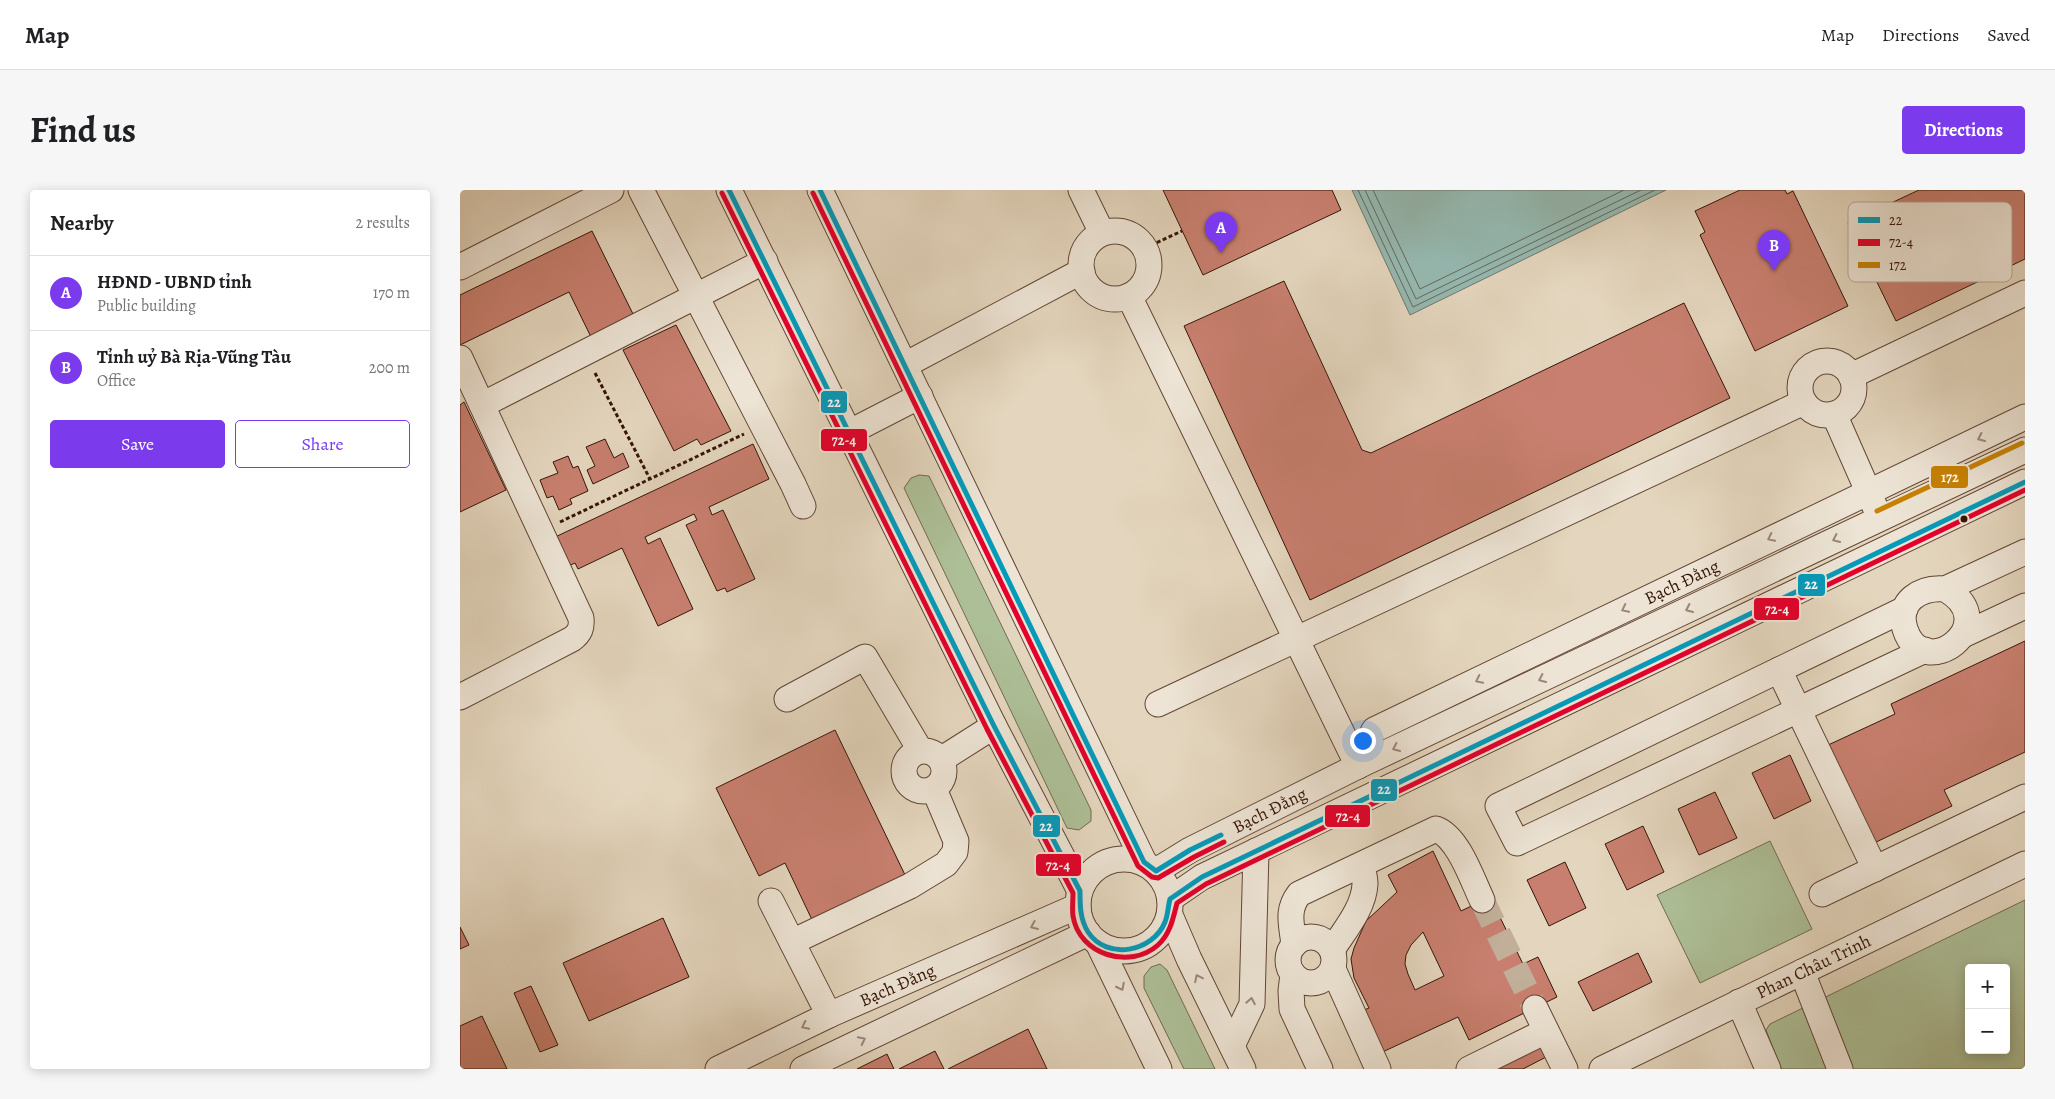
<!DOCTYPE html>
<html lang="en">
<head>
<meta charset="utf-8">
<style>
	:root { --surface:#fff; --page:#f6f6f6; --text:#202124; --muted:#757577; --line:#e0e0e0; --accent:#7c3aed }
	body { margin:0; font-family:Alegreya,serif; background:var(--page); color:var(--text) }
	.controls { position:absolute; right:15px; bottom:15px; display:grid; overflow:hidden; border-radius:5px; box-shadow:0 2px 12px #0003 }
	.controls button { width:45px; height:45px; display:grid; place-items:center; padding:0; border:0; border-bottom:1px solid var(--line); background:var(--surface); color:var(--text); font:25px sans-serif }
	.you { position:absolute; left:902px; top:550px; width:18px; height:18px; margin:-12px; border:4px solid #fff; border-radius:50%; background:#1a73e8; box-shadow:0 0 0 8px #1a73e833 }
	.badge { display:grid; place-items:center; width:32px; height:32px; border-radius:50%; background:var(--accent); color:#fff; font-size:16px; font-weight:700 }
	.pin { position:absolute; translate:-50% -41px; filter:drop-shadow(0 1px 2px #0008) }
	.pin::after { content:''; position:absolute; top:26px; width:18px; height:15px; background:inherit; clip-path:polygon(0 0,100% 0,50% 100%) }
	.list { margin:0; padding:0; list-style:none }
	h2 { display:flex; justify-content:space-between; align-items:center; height:65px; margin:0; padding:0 20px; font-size:21px }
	h2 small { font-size:16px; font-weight:400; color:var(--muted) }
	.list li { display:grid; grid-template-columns:32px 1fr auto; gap:15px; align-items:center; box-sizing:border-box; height:75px; padding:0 20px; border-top:1px solid var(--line) }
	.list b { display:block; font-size:19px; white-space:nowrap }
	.list p { margin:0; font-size:16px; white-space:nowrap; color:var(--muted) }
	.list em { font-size:16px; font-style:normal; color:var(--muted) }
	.actions { display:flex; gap:10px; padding:15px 20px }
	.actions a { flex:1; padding:11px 0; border:1px solid var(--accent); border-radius:5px; text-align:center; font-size:18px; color:var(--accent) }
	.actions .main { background:var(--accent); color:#fff }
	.map { position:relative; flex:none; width:1565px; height:879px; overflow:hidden; border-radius:5px }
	header { display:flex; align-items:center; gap:30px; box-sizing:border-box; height:70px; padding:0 25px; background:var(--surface); border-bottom:1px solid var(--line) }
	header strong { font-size:24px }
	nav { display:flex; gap:28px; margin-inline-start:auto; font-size:18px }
	.intro { display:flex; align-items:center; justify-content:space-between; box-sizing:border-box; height:120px; padding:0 30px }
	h1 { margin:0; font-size:35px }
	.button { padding:12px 22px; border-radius:5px; background:var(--accent); color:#fff; font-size:18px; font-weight:700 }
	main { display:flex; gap:30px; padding:0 30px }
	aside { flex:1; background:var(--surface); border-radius:5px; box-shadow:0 2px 12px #0003 }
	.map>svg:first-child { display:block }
	.green { fill:#adbf97; stroke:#726a4f; fill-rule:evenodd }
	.water { fill:#95b9b1; stroke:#6f776d }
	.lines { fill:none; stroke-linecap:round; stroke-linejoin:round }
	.shore { stroke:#66675c; stroke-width:1 }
	.building { fill:#c87f6f; stroke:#361507; fill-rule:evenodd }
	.minor-tunnel { stroke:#c1af99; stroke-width:25; stroke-dasharray:25 12; stroke-linecap:butt }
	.minor-casing { stroke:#624535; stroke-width:27 }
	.path { stroke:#361507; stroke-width:3; stroke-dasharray:4 2.5; stroke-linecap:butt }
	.minor { stroke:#ede4d5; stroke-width:25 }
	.bus-1-casing { stroke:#ede4d5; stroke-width:9 }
	.bus-2-casing { stroke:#ede4d5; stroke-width:9 }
	.bus-3-casing { stroke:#ede4d5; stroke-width:9 }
	.bus-1 { stroke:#059aba; stroke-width:5 }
	.bus-2 { stroke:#e4002b; stroke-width:5 }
	.bus-3 { stroke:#c78202; stroke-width:5 }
	.oneway { stroke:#9b8778 }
	.bus-dot { fill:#361507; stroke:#ede4d5; stroke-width:2 }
	.labels { text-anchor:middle; stroke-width:5; stroke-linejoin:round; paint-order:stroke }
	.street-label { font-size:18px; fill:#361507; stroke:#ede4d5 }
	.key { fill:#ede4d5; stroke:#b6a697; stroke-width:1 }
	.key-label { font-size:14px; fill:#361507 }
	.line-badge { stroke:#ede4d5; stroke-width:2 }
	.badge-label { font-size:14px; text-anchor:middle; font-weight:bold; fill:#fff }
</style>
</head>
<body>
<header>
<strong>Map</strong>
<nav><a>Map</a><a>Directions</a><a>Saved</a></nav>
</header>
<div class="intro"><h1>Find us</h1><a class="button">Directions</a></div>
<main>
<aside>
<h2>Nearby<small>2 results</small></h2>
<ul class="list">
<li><span class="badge">A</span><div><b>HĐND - UBND tỉnh</b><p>Public building</p></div><em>170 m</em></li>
<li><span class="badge">B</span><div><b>Tỉnh uỷ Bà Rịa-Vũng Tàu</b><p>Office</p></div><em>200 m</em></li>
</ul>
<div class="actions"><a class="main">Save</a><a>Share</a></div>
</aside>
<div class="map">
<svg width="1565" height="879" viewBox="0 0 1565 879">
	<rect width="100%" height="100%" fill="#e4d6be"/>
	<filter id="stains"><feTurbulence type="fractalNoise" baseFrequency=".004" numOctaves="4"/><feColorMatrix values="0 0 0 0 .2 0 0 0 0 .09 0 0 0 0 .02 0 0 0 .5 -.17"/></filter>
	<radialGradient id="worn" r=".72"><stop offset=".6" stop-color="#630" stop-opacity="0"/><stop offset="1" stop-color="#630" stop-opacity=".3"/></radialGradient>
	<!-- green -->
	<g class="green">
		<path d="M459,285L469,286L631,620V631L619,640L607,638L444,298L451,288Z"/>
		<path d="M1310,651L1352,739L1240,793L1197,705Z"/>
		<path d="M1565,710V879H1321L1306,840L1310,834ZM1509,778H1546V860H1509Z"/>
		<path d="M700,774L707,780L755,879H724L684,798V786L691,777Z"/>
	</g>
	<!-- water -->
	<path class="water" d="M892,0H1206L950,125Z"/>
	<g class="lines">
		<!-- shore -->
		<g class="shore">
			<path d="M898,0L953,117L1195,0"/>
			<path d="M905,0L956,109L1181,0"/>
			<path d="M913,0L960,99L1164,0"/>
		</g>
	</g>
	<!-- building -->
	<g class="building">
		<path d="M703,0H872L881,20L743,85Z"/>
		<path d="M1280,0H1325L1327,4L1333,1L1388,116L1295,161L1240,45L1245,42L1235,21Z"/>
		<path d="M1459,0H1565V69L1436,131L1388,33Z"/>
		<path d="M132,41L174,126L131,147L109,102L0,155V105Z"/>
		<path d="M824,91L902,260L911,263L1224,113L1270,208L850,410L724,136Z"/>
		<path d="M216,135L271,241L241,255L237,249L214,261L163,160Z"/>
		<path d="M4,212L46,300L0,322V215Z"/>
		<path d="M145,249L154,268L163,263L169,277L133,294L127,280L135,276L126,257Z"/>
		<path d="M293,254L309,289L249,317L252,325L263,320L295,389L267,402L265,398L257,401L226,335L237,330L234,324L185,347L188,354L200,348L233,419L198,436L162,358L118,379L115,373L106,377L93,348Z"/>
		<path d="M108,266L113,278L118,276L128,301L110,309L112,314L99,320L93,306L87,308L80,290L98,283L93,272Z"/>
		<path d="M1565,451V562L1484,600L1492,616L1412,654L1366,556L1435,524L1431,514Z"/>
		<path d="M375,540L447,689L354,734L325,673L299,686L256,598Z"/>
		<path d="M1330,565L1351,611L1314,629L1292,583Z"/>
		<path d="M1255,602L1277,648L1239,665L1218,619Z"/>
		<path d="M1183,636L1204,682L1167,700L1145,654Z"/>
		<path d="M973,661L1001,721L1030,707L1063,774L1078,767L1097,807L1009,850L998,827L916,865L897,823L909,818L894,788L891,769L894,758L906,731L937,702L928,685ZM963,742L984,786L955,800L948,784L945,774L946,765L951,755Z"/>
		<path d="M1105,672L1126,718L1089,736L1067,690Z"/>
		<path d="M203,728L229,787L129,831L103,773Z"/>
		<path d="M0,737L9,755L0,759Z"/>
		<path d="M1178,763L1192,792L1133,821L1118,792Z"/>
		<path d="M71,796L98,855L80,862L54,803Z"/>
		<path d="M22,826L47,879H0V836Z"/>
		<path d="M568,839L587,879H488Z"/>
		<path d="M1082,852L1088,866L1063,879H1026Z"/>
		<path d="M475,861L484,879H439Z"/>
		<path d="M427,864L434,879H397Z"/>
	</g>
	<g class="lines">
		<!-- minor-tunnel -->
		<path class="minor-tunnel" d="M1022,710L1075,818"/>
		<defs>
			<g id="minor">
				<path d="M181,0L333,294L343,316"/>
				<path d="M269,0L534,536L620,701"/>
				<path d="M360,0L684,672"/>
				<path d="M621,0L642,43"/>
				<circle cx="655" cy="75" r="34"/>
				<path d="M0,77L151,0"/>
				<path d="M669,106L898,576"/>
				<path d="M0,168L121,428C122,438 120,443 112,449L0,507"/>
				<circle cx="1367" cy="198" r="27"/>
				<path d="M445,175L622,81"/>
				<path d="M1391,186L1565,103"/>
				<path d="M22,215L305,71"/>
				<path d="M1374,224L1415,317"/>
				<path d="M390,242L460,206"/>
				<path d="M1485,399C1546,433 1463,496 1445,439C1436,411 1461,397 1485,399L1565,362"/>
				<path d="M1445,419L1038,616L1057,653L1465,460"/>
				<path d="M1503,445L1565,416"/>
				<path d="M1319,480L1415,679"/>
				<path d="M327,509L405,467L460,560"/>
				<path d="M698,514L1344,212"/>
				<circle cx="464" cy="581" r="20"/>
				<path d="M482,569L534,536"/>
				<path id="s1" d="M898,576L914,540L1565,227"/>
				<circle cx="664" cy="715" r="46"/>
				<path id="s2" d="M696,681L730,660L898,576L1565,260"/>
				<path d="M1362,704L1565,607"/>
				<path d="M710,709L742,687L1565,292"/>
				<path d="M311,711L369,825"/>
				<path d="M710,725L729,769L783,879"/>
				<circle cx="851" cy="770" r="23"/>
				<path d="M332,752L450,696L486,674L495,662L496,651L474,599"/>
				<path d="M638,753L699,879"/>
				<path d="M834,755C832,735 826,721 839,704L976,639C998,647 1012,689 1022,710"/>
				<path d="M872,760C884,741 904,718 905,694C905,688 903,681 902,675"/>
				<path d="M873,779L918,879"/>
				<path d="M1342,782L1380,879"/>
				<path d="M833,784L831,801L832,819L860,879"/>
				<path d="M1279,812L1308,879"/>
				<path d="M1075,818L1105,879"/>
				<path d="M772,856L792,814L796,661"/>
				<path id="s3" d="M258,879L369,825L618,716"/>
				<path d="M343,879L628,743"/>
				<path d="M1009,879L1086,841"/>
				<path id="s4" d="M1142,879L1565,674"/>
			</g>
		</defs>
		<!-- minor casing -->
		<use href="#minor" class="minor-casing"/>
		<!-- path -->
		<g class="path">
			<path d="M685,58L722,41"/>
			<path d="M135,183L190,289"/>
			<path d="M100,332L284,244"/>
		</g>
		<!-- minor -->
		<use href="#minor" class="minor"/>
		<defs>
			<g id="bus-1">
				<path d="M269,0L534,536L620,701C620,716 620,729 628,742C647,771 693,762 705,732C708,725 708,716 710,709L742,687L1565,292"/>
				<path d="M360,0L684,672L696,681L730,660L761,645"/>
			</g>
			<g id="bus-2">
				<path d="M262,3L527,539L613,703C613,710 612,719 613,726C619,765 670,780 698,755C710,744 713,729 717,713L746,694L1565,300"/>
				<path d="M353,3L678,676L692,687L698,688L734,667L764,652"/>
			</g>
			<path id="bus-3" d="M1417,321L1562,253"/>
		</defs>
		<!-- bus-1 casing -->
		<use href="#bus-1" class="bus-1-casing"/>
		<!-- bus-2 casing -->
		<use href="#bus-2" class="bus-2-casing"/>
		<!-- bus-3 casing -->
		<use href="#bus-3" class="bus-3-casing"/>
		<!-- bus-1 -->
		<use href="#bus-1" class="bus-1"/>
		<!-- bus-2 -->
		<use href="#bus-2" class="bus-2"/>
		<!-- bus-3 -->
		<use href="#bus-3" class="bus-3"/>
	</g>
	<!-- one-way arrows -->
	<defs><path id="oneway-chevron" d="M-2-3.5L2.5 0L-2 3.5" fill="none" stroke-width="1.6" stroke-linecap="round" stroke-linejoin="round" transform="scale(1.25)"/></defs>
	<g class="oneway">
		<use href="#oneway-chevron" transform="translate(1521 248) rotate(155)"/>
		<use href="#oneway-chevron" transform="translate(1311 348) rotate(154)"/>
		<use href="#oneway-chevron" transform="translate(1376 349) rotate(155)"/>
		<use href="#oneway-chevron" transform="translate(1165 419) rotate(154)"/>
		<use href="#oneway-chevron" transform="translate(1229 419) rotate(155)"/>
		<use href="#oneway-chevron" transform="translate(1082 489) rotate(155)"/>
		<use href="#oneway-chevron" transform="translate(1019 490) rotate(154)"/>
		<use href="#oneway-chevron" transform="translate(936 558) rotate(155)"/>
		<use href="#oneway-chevron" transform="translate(574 736) rotate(157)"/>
		<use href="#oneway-chevron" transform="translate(738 788) rotate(-116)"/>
		<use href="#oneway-chevron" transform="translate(661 797) rotate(63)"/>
		<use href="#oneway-chevron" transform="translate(791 811) rotate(-80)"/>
		<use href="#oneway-chevron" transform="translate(345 836) rotate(154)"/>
		<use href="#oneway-chevron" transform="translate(402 850) rotate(-26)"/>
	</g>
	<!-- markers -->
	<circle class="bus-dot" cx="1504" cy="329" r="4.5"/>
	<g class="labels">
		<!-- street labels -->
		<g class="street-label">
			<text dy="6" stroke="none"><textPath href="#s1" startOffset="381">Bạch Đằng</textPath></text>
			<text dy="6" stroke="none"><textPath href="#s2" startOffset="129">Bạch Đằng</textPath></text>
			<text dy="6" stroke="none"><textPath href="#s4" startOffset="235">Phan Châu Trinh</textPath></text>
			<text dy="6" stroke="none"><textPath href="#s3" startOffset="198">Bạch Đằng</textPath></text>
		</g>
	</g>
	<!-- legend -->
	<rect x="1388" y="12" width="164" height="80" rx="8" class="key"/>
	<rect x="1398" y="27" width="22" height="6" fill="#059aba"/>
	<rect x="1398" y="49" width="22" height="7" fill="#e4002b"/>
	<rect x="1398" y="72" width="22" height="6" fill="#c78202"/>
	<g class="key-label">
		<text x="1429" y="35">22</text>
		<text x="1429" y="57">72-4</text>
		<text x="1429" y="80">172</text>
	</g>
	<g class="line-badge">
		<rect x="360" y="200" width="28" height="24" rx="5" fill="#059aba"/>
		<rect x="360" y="238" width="48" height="24" rx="5" fill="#e4002b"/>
		<rect x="1470" y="275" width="39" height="24" rx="5" fill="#c78202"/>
		<rect x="1337" y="383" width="29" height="24" rx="5" fill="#059aba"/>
		<rect x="1293" y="407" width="47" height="24" rx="5" fill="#e4002b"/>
		<rect x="910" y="588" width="28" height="24" rx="5" fill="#059aba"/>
		<rect x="864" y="614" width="47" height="24" rx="5" fill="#e4002b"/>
		<rect x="572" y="624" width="29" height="24" rx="5" fill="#059aba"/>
		<rect x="575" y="663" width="47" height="24" rx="5" fill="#e4002b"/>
	</g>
	<g class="badge-label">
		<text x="374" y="217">22</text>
		<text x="384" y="255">72-4</text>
		<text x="1490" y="292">172</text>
		<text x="1351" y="399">22</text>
		<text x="1317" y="424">72-4</text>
		<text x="924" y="604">22</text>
		<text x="888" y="631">72-4</text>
		<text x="586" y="641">22</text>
		<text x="598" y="680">72-4</text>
	</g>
	<rect width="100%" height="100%" filter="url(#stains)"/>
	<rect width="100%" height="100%" fill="url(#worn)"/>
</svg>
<div class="controls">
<button>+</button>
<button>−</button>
</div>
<div class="you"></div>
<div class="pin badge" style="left:761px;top:63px">A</div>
<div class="pin badge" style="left:1314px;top:81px">B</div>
</div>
</main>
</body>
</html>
